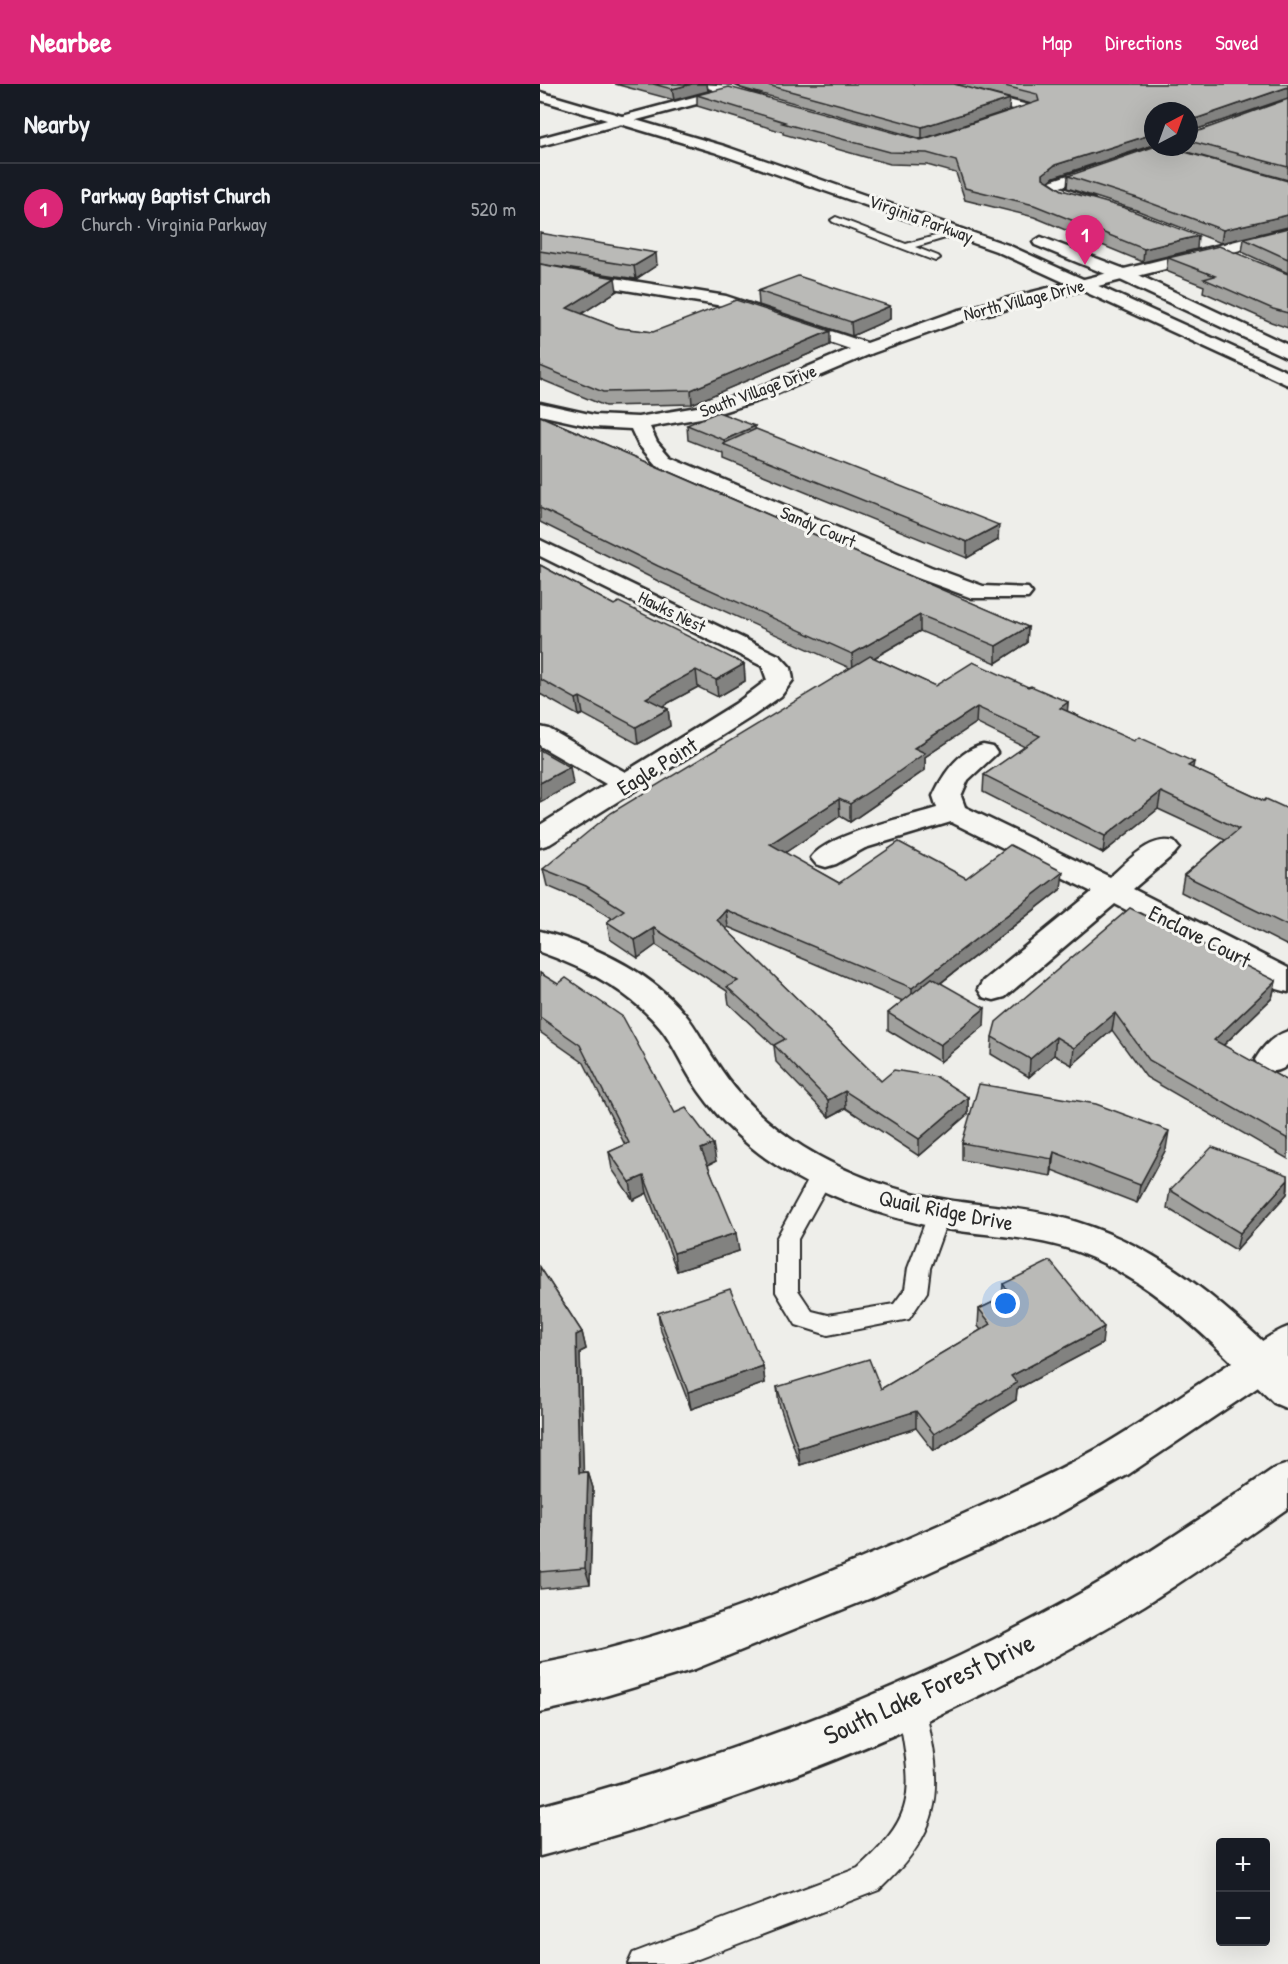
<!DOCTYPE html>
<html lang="en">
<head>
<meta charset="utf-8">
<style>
	:root { --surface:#171b24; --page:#20242c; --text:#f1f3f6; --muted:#9ea1a6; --line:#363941; --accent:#db2777 }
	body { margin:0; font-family:"Patrick Hand",sans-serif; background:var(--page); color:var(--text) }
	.controls { position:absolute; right:18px; bottom:18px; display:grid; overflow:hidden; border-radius:6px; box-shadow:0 6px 24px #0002 }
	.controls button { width:54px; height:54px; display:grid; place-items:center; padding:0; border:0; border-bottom:2px solid var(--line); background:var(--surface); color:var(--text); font:30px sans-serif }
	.compass { position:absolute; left:604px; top:18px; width:54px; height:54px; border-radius:50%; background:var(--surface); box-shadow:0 6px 24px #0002; rotate:41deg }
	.you { position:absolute; left:466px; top:1220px; width:21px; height:21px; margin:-15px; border:4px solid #fff; border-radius:50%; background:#1a73e8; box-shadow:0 0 0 9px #1a73e833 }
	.badge { display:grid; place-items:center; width:39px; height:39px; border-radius:50%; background:var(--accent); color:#fff; font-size:20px; font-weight:700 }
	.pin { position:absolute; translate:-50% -50px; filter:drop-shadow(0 2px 3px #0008) }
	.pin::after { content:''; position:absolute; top:32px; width:21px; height:18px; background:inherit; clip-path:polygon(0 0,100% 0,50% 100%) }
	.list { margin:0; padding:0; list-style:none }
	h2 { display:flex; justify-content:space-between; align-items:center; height:78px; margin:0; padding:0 24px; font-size:26px }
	h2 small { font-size:20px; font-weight:400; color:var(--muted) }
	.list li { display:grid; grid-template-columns:39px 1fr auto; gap:18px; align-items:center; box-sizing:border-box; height:90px; padding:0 24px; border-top:2px solid var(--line) }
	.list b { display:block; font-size:22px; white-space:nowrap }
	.list p { margin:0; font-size:20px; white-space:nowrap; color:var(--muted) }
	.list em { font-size:20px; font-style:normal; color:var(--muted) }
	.map { position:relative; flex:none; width:748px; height:1880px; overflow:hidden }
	header { display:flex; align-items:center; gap:36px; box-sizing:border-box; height:84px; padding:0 30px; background:var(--accent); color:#fff }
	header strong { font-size:28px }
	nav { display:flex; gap:33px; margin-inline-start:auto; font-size:21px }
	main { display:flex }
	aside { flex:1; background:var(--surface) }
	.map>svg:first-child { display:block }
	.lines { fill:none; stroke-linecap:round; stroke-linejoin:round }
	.service-casing { stroke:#2b2b2b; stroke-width:4 }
	.minor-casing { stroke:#2b2b2b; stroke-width:5 }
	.secondary-casing { stroke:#2b2b2b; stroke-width:5 }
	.service { fill:#f6f6f2; fill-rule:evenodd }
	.minor { fill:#f6f6f2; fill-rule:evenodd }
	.secondary { fill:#f6f6f2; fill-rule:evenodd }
	.wall { fill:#a0a09d; stroke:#2b2b2b; stroke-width:1.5 }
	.shaded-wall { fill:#828280; stroke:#2b2b2b; stroke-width:1.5 }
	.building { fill:#babab7; stroke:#2b2b2b; stroke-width:1.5 }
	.labels { text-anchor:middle; stroke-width:6; stroke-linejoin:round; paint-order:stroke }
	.far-street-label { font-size:18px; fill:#2b2b2b; stroke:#f6f6f2 }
	.street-label { font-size:22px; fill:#2b2b2b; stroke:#f6f6f2 }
	.near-street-label { font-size:27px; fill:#2b2b2b; stroke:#f6f6f2 }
</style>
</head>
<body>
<header>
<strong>Nearbee</strong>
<nav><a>Map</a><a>Directions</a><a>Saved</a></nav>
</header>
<main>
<aside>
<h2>Nearby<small></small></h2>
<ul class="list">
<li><span class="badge">1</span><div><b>Parkway Baptist Church</b><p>Church · Virginia Parkway</p></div><em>520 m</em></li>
</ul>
</aside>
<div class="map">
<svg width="748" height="1880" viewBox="0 0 748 1880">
	<rect width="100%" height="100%" fill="#eeeeea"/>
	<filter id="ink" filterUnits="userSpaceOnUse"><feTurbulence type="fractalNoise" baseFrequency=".0167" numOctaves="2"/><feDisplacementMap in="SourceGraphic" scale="12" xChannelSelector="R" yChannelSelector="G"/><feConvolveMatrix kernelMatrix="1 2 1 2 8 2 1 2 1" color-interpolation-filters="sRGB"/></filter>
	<g filter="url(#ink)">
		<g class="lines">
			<defs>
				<g id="service">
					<path d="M296,133L366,160L417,146L422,149L375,163L398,172L400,174L395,177L293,138L291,136Z"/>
					<path d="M283,1082L291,1084L294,1090L258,1155V1206L272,1227L288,1231L354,1220L365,1205L368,1184L391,1123L399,1120L407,1123L410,1129L390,1184L387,1208L369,1235L288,1251L256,1241L236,1208V1155L275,1084Z"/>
					<path d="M370,1604L380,1608C386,1624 389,1641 392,1658C405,1725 388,1760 339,1806L145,1880H88L93,1869L318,1784C370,1736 374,1717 362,1648C359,1634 354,1622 360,1608Z"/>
				</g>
				<g id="minor">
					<path d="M158,0L194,2L229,16L223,20L190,11L0,62V54L176,7Z"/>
					<path d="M384,0H405L496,23L498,26L491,30Z"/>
					<path d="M613,63H634L632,66L520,103L553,115L556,118L553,121L548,123L509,110L505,101L507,98Z"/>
					<path d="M748,144V154L428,235L333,269L227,314L166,333L110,343L117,358L130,373L391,483L443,502L488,504L492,509L488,514H432L375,493L116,381L98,360L91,345L54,343L0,331V319L54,331L98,333L163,322L213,306L310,265L183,222L0,192V182L186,212L327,259L416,227Z"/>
					<path d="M0,456L240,572L251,584L253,596L241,612L213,632L10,760L0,763V741L66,700L0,662V643L9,645L85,688L195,620L227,596L222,582L0,472Z"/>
					<path d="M443,661L453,663L457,669L428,696L421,712L425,723L570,793C588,778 609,751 634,758L639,764L634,770L593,805L748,884V908L737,905L575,820L465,913L454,916L443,913L438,905L443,897L552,808L411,738L325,764L296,780L286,783L276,780L271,774C287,750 368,733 397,724L393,712C403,690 418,667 443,661Z"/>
					<path d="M0,847C53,861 108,886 144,929C157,944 165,962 176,978C198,1013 228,1041 263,1063C307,1090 355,1108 407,1116C444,1122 481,1123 519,1133C616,1158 677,1214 748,1281V1325L734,1319C675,1262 617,1198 538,1168C495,1152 450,1152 405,1145C346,1134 287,1114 236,1081C202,1059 173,1030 151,995C141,979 133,960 121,945C90,907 45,884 0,868Z"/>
					<path d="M748,947V980C740,989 731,988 720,984L715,976C723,962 733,952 748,947Z"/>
				</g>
				<g id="secondary">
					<path d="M0,8L184,62L468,161L748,288V301L456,167L174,68L0,16Z"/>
					<path d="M501,153L590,187L748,261V274L578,195L495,161L493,158Z"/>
					<path d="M748,1243V1283L589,1390L516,1431L336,1512L155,1585L45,1618L0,1628V1580C125,1556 244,1508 360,1458C427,1429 493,1400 557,1365C605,1337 652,1304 698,1274C715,1263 729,1250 748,1243Z"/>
					<path d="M748,1380V1424C701,1457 654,1490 605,1521C418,1635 212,1717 0,1772V1722C201,1670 395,1596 574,1490C628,1457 681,1421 733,1385Z"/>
				</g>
			</defs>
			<!-- service casing -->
			<use href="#service" class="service-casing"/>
			<!-- minor casing -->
			<use href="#minor" class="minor-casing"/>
			<!-- secondary casing -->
			<use href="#secondary" class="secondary-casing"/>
			<!-- service -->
			<use href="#service" class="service"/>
			<!-- minor -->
			<use href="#minor" class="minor"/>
			<!-- secondary -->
			<use href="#secondary" class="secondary"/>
		</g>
		<!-- wall -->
		<g class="wall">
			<path d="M75,0H167L168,7L134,16Z"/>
			<path d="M188,0H414L469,26L382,55L201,4L198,1Z"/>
			<path d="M414,0H748V14L649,48V27H613V61L514,93L509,97L522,106L657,165L603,178L494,133L425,116L416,89L387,81L350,80L243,50V48L157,22V11L381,56L492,20Z"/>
			<path d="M748,15V96L636,65L635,63H649V48L651,50Z"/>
			<path d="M528,92L748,97L681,159L596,126L527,104Z"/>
			<path d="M748,144V189L702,168L704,155Z"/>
			<path d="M0,149L117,181L96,195L0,180L77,207L41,230L79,244L113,248L290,261L152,320L65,322L0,295Z"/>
			<path d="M628,174L748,190V244L731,238L663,208L664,202L626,187Z"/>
			<path d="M218,207L350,222V235L312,252L219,221Z"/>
			<path d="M0,332L488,543L487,559L456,579L380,547L334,574L395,602L488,603L528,618L527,627L724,717L748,725V862L641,808L644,791L685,756L618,725L563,769L443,708L444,691L485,663L436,639L385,673V686L347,713L310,738L300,732L244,769L299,799L426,794L521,805L401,899L444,942L400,978L348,946V929L363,917L188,843L186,845L341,997L428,1013V1030L379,1072L306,1024L289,1033L236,978L234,962L189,920L187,907L116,861L98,874L70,855L67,838L72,834L50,820L7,802L3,785L310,584L120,498L0,438Z"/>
			<path d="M147,341L216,346L458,456L427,474L184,375V370L148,356Z"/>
			<path d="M0,481L74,521L204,580L205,597L178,613L158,603L122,622L128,625L130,642L98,660L43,630L39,632L0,610Z"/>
			<path d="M0,889L135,1029L176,1077L168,1081L199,1167L137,1187L107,1109L93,1116L72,1085L69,1068L85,1061L44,979L0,948Z"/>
			<path d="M736,897L732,914L683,962L748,997V1075L606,993L572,946L532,981L514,971L489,993L451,970L452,953Z"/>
			<path d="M422,1059L626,1065L597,1119L512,1086L511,1092L422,1076Z"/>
			<path d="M748,1091V1106L747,1110L696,1166L627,1124L630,1106Z"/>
			<path d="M0,1183L42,1248L46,1265L40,1268L43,1388H48L53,1404L50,1500L0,1505Z"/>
			<path d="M463,1200L562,1260L477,1305L476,1316L394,1367L376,1344L260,1381L239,1320L237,1303L341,1305L441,1246L438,1242L439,1225L462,1214Z"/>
			<path d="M118,1229L223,1282L225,1299L151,1325L121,1247Z"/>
		</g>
		<!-- shaded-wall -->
		<g class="shaded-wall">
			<path d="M152,0H167L168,7L134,16L132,5Z"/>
			<path d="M748,3V14L649,48V37Z"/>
			<path d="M470,15L469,26L382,55V43Z"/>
			<path d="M613,50V61L514,93L503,102V90L515,81Z"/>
			<path d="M748,131V143L681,159L683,146Z"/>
			<path d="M658,152L657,165L603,178L604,165Z"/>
			<path d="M116,169L117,181L96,195L94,182Z"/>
			<path d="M75,194L77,207L29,238L27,224Z"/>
			<path d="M350,222V235L312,252L311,238Z"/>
			<path d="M290,247V261L152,320L151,306Z"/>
			<path d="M215,342L216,357L185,361L184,356Z"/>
			<path d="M459,441L458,456L427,474V458Z"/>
			<path d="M380,531V547L313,586L312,570Z"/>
			<path d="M488,543L487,559L456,579V562Z"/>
			<path d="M204,580L205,597L178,613L176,596Z"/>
			<path d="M156,586L158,603L108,630L106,614Z"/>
			<path d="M40,613L43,630L39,632L36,615Z"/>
			<path d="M528,618L527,635L520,624Z"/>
			<path d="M437,623L436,639L385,673V686L310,738V720L374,664Z"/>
			<path d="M128,625L130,642L98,660L96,643Z"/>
			<path d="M654,678L651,695L648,682Z"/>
			<path d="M30,683L33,700L0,718V699Z"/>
			<path d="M621,708L618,725L563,769L565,752Z"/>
			<path d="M299,715L300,732L231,778L230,760Z"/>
			<path d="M523,788L521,805L372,921V904Z"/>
			<path d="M186,826L188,843L179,853L177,836Z"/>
			<path d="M114,844L116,861L98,874L95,856Z"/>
			<path d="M736,897L732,914L670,974L674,956Z"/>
			<path d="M445,924L444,942L400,978V961Z"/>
			<path d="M575,929L572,946L532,981L534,964Z"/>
			<path d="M516,953L514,971L489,993L490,975Z"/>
			<path d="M305,1007L306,1024L289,1033L288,1016Z"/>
			<path d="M428,1013V1030L379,1072V1055Z"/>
			<path d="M629,1047L626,1065L597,1119L600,1101Z"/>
			<path d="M173,1060L176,1077L164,1083L161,1065Z"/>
			<path d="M514,1068L512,1086L511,1092L512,1075Z"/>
			<path d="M104,1092L107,1109L93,1116L90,1098Z"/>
			<path d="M748,1096L747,1110L696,1166L700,1149Z"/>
			<path d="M196,1149L199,1167L137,1187L134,1169Z"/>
			<path d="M564,1243L562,1260L477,1305L476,1316L394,1367V1350L471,1292Z"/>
			<path d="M42,1248L46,1265L40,1268L44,1405L39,1389L36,1251Z"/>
			<path d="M223,1282L225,1299L151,1325L148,1308Z"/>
			<path d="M376,1327V1344L260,1381L258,1364Z"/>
			<path d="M48,1388L53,1404L50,1500L45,1484Z"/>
		</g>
		<!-- building -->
		<g class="building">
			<path d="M113,0H152L132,5Z"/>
			<path d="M224,0H414L470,15L382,43Z"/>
			<path d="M457,0H748V3L649,37V40V27H613V50L515,81L503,90V94L522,106L585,124L658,152L604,165L494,121L425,104L416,77L387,69L350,68L242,39L245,38L157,11L189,3L381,56L499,17L497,10Z"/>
			<path d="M748,15V83L649,57V48L651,50Z"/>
			<path d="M613,63H627L748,97V131L683,146L597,114L528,92Z"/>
			<path d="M748,144V175L704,155Z"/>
			<path d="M0,149L116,169L94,182L0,167Z"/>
			<path d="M679,162L748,190V229L733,225L664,195L675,192L628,174Z"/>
			<path d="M0,180L75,194L27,224L79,244L113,248L196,216L290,247L151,306L63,308L0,282Z"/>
			<path d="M258,192L350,222L311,238L218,207Z"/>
			<path d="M178,328L215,342L184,356L147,341Z"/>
			<path d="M0,332L488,543L456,562L380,531L312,570L118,482L0,424Z"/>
			<path d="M216,345L459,441L427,458L183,360Z"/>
			<path d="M0,481L74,521L79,518L204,580L176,596L156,586L106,614L128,625L96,643L40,613L36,615L0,595Z"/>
			<path d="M330,572L395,602L433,578L488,603L491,602L528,618L520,624L594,657L599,653L654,678L648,682L724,717L726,715L748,725V842L644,791L699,745L621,708L565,752L444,691L500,652L437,623L374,664L385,669L347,696L310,720L299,715L230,760L299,799L359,758L426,794L470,761L523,788L372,904L186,826L177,836L341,997L354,986L397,993L428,1013L379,1055L305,1007L288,1016L234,961L245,955L187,903L198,897L114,844L95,856L67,838L84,826L46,802L3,785L71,729Z"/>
			<path d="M0,666L30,683L0,699Z"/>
			<path d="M590,824L736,897L674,956L748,997V1055L609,976L575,929L534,964L516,953L490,975L452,953L456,938Z"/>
			<path d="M0,889L18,900L26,894L83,933L135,1029L146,1024L173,1060L161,1065L196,1149L134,1169L104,1092L90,1098L69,1068L89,1059L40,961L0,933Z"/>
			<path d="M392,894L445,924L400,961L348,929Z"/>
			<path d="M439,1000L556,1020L629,1047L600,1101L514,1068L512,1075L422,1059Z"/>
			<path d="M672,1063L748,1091V1096L700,1149L630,1106Z"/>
			<path d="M510,1177L564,1243L471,1292L477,1299L394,1350L376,1327L258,1364L237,1303L329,1275L341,1305L451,1240L439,1225L470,1210L463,1200Z"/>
			<path d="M0,1183L42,1248L36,1251L39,1389L48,1388L45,1484L0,1488Z"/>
			<path d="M190,1205L223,1282L148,1308L118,1229Z"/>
		</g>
	</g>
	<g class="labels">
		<!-- far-street labels -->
		<g class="far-street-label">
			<text transform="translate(381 135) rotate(20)" y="6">Virginia Parkway</text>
			<text transform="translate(484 216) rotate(-14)" y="6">North Village Drive</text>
			<text transform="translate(218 307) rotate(-20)" y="6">South Village Drive</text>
			<text transform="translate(278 443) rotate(23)" y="6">Sandy Court</text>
			<text transform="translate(132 528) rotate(26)" y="6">Hawks Nest</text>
		</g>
		<!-- street labels -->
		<g class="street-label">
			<text transform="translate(117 682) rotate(-32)" y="8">Eagle Point</text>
			<text transform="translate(660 852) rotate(27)" y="8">Enclave Court</text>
			<text transform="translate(406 1126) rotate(11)" y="8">Quail Ridge Drive</text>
		</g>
		<!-- near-street labels -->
		<g class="near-street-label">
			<text transform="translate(389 1605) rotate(-25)" y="9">South Lake Forest Drive</text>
		</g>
	</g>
</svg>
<div class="controls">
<button>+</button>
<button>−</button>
</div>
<svg class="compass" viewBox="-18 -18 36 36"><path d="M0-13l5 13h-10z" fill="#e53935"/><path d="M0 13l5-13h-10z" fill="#9ea1a6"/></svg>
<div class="you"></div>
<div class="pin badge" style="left:545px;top:181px">1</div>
</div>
</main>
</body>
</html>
